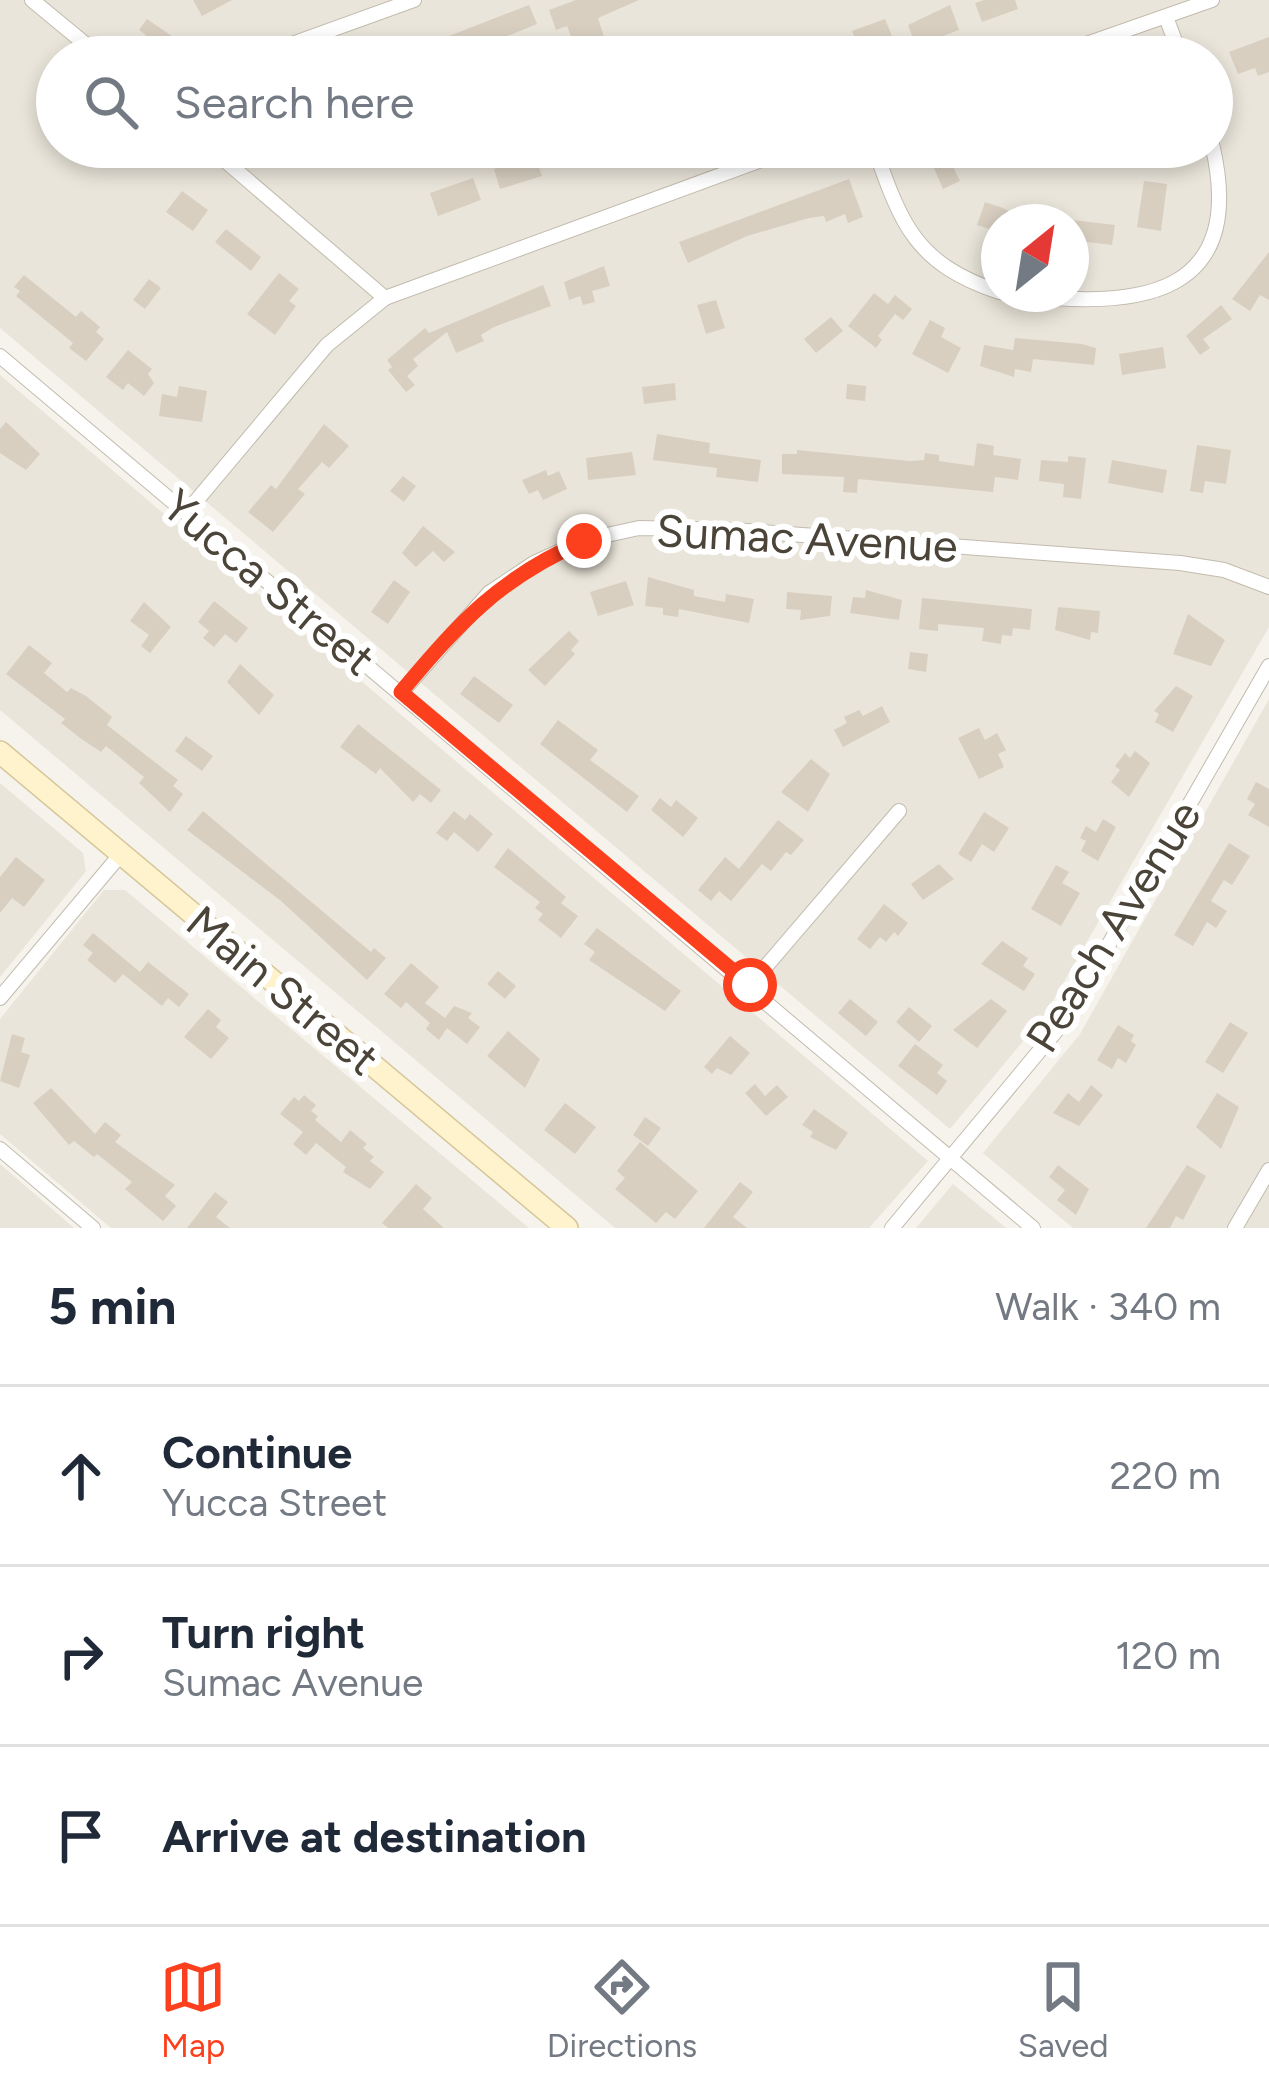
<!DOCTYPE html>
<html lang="en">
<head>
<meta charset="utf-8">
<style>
	:root { --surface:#fff; --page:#f6f6f7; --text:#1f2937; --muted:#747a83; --line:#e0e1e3; --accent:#fc3f1d }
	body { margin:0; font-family:Figtree,sans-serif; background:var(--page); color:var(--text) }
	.compass { position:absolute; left:981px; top:204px; width:108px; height:108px; border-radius:50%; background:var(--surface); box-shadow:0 6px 18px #0003; rotate:30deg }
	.stop { position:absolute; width:36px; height:36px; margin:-27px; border:9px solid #fc3f1d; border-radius:50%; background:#fff }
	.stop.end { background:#fc3f1d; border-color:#fff; box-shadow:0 3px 12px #0008 }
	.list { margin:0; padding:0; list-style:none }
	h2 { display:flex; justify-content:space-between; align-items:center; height:156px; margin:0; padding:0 48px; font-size:51px }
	h2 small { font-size:39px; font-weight:400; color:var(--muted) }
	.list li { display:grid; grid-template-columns:78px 1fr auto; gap:36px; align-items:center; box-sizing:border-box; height:180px; padding:0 48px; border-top:3px solid var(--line) }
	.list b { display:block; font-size:45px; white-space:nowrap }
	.list p { margin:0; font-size:39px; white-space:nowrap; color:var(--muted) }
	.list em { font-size:39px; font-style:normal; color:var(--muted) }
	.icon { flex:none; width:66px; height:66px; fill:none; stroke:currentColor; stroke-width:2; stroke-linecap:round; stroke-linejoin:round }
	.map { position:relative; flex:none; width:1269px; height:1228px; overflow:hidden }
	.search { position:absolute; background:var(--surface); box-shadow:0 6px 18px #0003; left:36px; right:36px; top:36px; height:132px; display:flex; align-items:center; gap:30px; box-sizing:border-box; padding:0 42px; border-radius:66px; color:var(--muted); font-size:45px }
	.sheet { height:696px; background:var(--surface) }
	nav { display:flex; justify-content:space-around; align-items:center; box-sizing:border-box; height:168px; border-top:3px solid var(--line); background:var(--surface); font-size:33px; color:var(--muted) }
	nav a { display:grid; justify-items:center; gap:6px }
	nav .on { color:var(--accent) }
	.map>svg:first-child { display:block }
	.residential { fill:#eae5da; fill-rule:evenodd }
	.building { fill:#d8cfc1 }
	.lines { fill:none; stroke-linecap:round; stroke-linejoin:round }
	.street-casing { stroke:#c2bbae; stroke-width:16 }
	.secondary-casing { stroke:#d6c79b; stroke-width:24 }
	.street { stroke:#fff; stroke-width:14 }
	.secondary { stroke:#fff3cd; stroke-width:21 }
	.route { stroke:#fc3f1d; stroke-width:15 }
	.labels { text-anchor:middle; stroke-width:12; stroke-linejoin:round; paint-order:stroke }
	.street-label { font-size:45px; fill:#4b4439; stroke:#fff }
</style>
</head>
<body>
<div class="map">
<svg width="1269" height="1228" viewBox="0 0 1269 1228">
	<rect width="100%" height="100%" fill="#f6f3ec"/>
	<!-- residential -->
	<g class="residential">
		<path d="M0,0H1269V627L1044,1016L950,1129L0,328ZM57,57H1212V147H57ZM999,222H1071V294H999Z"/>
		<path d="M0,375L928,1161L869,1228H615L0,710Z"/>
		<path d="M1269,699V1228H1073L983,1153L1080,1034Z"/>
		<path d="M0,783L83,853L86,871L0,977Z"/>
		<path d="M104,890H125L529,1228H111L0,1134V1019Z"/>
		<path d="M0,1164L74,1228H0Z"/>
		<path d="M953,1184L1006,1228H916Z"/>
	</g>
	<!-- building -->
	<g class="building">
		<path d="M193,0H232L202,16Z"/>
		<path d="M576,0H639L598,18L604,37L575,47L567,26L556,30L549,10Z"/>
		<path d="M984,0H1015L1018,9L982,22L975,3Z"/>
		<path d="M529,5L537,24L455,57H395Z"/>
		<path d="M950,5L959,30L916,46L908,25Z"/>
		<path d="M147,19L176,39L157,57L139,46L146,35L139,30Z"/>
		<path d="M885,19L894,41L882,46L886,57H863L852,31Z"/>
		<path d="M1269,37V72L1258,76L1255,68L1238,74L1229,52Z"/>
		<path d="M940,147H952L960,164L953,167L960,181L943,189L927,152Z"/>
		<path d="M535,156L542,176L500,189L494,169Z"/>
		<path d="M473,178L481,200L438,216L430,193Z"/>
		<path d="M849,179L863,217L848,223L845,214L826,222L824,216L809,218L747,236L688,263L679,242Z"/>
		<path d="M1144,181L1167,184L1161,231L1137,227Z"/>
		<path d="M182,191L208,210L193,231L166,212Z"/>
		<path d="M985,202L1003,208L1027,222H999V232L977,225Z"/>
		<path d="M1073,220L1115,225L1112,245L1071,240Z"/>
		<path d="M226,229L261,257L251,271L215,242Z"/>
		<path d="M1269,252V300L1260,295L1250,311L1232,299Z"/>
		<path d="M604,266L610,286L592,291L595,302L583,305L580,296L569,300L564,282Z"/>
		<path d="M279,273L299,289L289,301L296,306L275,335L247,314Z"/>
		<path d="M24,275L76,317L81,311L100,327L96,332L104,339L86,361L69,348L73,343L16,296L20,291L14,287Z"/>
		<path d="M149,279L161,288L145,309L133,300Z"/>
		<path d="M543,285L551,306L494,327L481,335L484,341L456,353L447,332L413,359L418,366L407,376L415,385L406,392L388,370L392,367L387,360L425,328L429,333Z"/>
		<path d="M874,293L888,304L895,295L912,309L903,320L895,314L878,336L882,340L876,348L848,326Z"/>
		<path d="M716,300L725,328L706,334L697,305Z"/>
		<path d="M1221,305L1232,319L1203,339L1210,348L1200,355L1186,336Z"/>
		<path d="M831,317L843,331L816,353L804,339Z"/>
		<path d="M930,320L945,328L941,337L961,348L948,373L912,354Z"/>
		<path d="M1015,338L1082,344L1096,348L1094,365L1033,359L1031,372L1015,369L1014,377L980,366L984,345L1013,350Z"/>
		<path d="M1163,347L1166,368L1122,375L1119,354Z"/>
		<path d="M128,350L152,369L148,374L154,383L144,396L128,383L123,390L106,377Z"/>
		<path d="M675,383L676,400L644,404L642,387Z"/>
		<path d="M847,384L866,386L865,401L846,399Z"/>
		<path d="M179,386L207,391L202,422L159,416L162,394L177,397Z"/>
		<path d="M6,422L40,454L26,470L0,453V429Z"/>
		<path d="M324,424L349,446L329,468L322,462L298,489L305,494L273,532L248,512L271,485L276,489Z"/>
		<path d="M657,434L710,443L709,453L761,460L758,482L716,477L717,468L653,460Z"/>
		<path d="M977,443L994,446L993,455L1021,459L1018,480L995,477L993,492L858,479L857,493L843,492L844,477L782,474V454H797V450L910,461L924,460L925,453L939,455V461L974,466Z"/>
		<path d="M1197,445L1231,450L1226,484L1205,481L1203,493L1190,491Z"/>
		<path d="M632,452L636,475L588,480L586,458Z"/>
		<path d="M1068,456L1086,458L1081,499L1063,497L1064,484L1039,481L1041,460L1068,462Z"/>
		<path d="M1112,460L1167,470L1163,493L1108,483Z"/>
		<path d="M546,470L548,476L559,471L567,489L543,500L538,490L529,494L522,480Z"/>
		<path d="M403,476L416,486L404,502L390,491Z"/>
		<path d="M423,526L455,552L444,562L433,551L416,567L402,553Z"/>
		<path d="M648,577L694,590V596L725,602L726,594L754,599L749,623L679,609L678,617L663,615V608L645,606Z"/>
		<path d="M394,580L410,592L388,624L371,612Z"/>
		<path d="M626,581L634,605L598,616L590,592Z"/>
		<path d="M866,590L902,600L899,620L850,613L853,597L865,598Z"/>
		<path d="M787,592L832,596L830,616L800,620L801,610L786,609Z"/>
		<path d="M922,598L1032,609L1030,630L1013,628L1012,636L1002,635L1001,644L982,641L984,628L938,624V631L919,629Z"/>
		<path d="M214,601L248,628L236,643L225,634L214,647L203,638L209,631L198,622Z"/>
		<path d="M144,602L171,627L150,653L141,646L149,635L130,621Z"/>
		<path d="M1058,607L1100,611L1098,633L1091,632L1090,640L1055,630Z"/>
		<path d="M1188,614L1225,640L1211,666L1173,654Z"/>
		<path d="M569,631L579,641L571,650L575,654L545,686L528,670Z"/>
		<path d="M29,645L52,663L44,673L67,692L71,688L86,696L112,717L107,725L178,780L173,786L183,794L170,812L139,783L144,777L106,746L101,752L80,738L61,723L65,719L6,674Z"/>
		<path d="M910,652L928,654L926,672L908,669Z"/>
		<path d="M240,664L274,695L259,715L227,682Z"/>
		<path d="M474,676L513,705L499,723L460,694Z"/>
		<path d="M1176,686L1193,696L1173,732L1155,722L1159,714L1154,711Z"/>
		<path d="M882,706L890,722L843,747L834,730L847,723L844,717L859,710L863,716Z"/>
		<path d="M558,720L598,750L590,760L639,796L627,812L540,744Z"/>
		<path d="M358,724L441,790L431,803L420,794L413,802L380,768L376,774L340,747Z"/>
		<path d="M979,728L985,740L997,733L1006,750L998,754L1004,767L979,779L958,738Z"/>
		<path d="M186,736L213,756L202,771L175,751Z"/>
		<path d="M1135,751L1150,763L1129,797L1111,782L1120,770L1115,766L1125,753L1130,758Z"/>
		<path d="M811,759L830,774L808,812L781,792Z"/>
		<path d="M1256,782L1269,789V827L1248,815L1255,804L1247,799Z"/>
		<path d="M660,798L671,807L676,800L698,818L683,837L651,810Z"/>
		<path d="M203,811L371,952L374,948L386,958L367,980L281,901L187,830Z"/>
		<path d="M454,811L465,820L470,814L493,834L478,852L454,832L447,841L436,833Z"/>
		<path d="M984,812L1009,828L994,852L982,844L971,862L958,854Z"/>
		<path d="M1103,819L1116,827L1098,861L1081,851L1086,841L1080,838L1086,826L1096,832Z"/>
		<path d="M778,820L804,840L791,855L786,852L771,871L762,864L731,901L719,891L711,901L698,890L725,857L739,869Z"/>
		<path d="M1229,843L1250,856L1232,885L1224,880L1211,901L1227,911L1216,928L1207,922L1193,946L1174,935Z"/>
		<path d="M508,848L566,897L561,903L578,916L561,938L538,920L543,914L535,908L540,902L494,867Z"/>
		<path d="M16,857L45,880L24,907L12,898L0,913V877Z"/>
		<path d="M939,864L954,879L923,900L911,884Z"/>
		<path d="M1056,865L1069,872L1062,883L1080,893L1061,926L1031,909Z"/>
		<path d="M884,904L908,923L898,936L894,932L886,942L880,937L870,949L857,939Z"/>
		<path d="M597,928L681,991L665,1011L589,960L595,952L584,944Z"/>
		<path d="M93,933L140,972L148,962L189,994L179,1007L168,998L162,1006L123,974L115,983L87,960L93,953L83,945Z"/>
		<path d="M1002,941L1028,958L1023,966L1035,974L1024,991L981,964Z"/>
		<path d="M411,963L439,987L425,1003L445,1018L454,1006L472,1013L468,1018L480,1027L467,1044L447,1028L439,1040L426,1029L430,1023L406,1002L401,1008L384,994Z"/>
		<path d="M498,971L516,986L505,999L487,984Z"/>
		<path d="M850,999L878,1022L866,1036L838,1013Z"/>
		<path d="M991,999L1007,1011L977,1048L953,1030Z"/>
		<path d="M909,1007L932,1026L919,1042L896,1022Z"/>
		<path d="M208,1009L221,1020L216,1027L229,1038L211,1059L184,1037Z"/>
		<path d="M1230,1022L1248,1033L1223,1073L1205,1062Z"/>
		<path d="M1118,1025L1134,1035L1131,1041L1136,1045L1126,1063L1118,1058L1112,1069L1097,1060Z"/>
		<path d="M508,1031L540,1059L525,1088L487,1056Z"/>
		<path d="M12,1034L25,1038L21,1052L30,1055L19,1088L0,1081Z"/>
		<path d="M730,1036L750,1053L731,1075L717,1068L712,1074L704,1067Z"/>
		<path d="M915,1044L943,1065L937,1073L947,1081L937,1095L898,1066Z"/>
		<path d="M755,1084L765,1096L777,1085L788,1097L766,1116L745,1093Z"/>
		<path d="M1091,1085L1103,1095L1079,1126L1053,1113L1068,1093L1079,1102Z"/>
		<path d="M51,1088L95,1134L105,1122L121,1135L115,1142L175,1185L165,1196L176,1206L163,1221L125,1189L132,1182L97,1154L94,1157L74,1141L69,1145L33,1103Z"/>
		<path d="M1217,1093L1239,1107L1221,1149L1196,1127Z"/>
		<path d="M304,1095L316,1105L311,1111L318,1116L315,1120L341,1142L350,1130L367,1144L363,1148L374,1157L370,1161L384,1172L370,1189L343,1172L346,1167L316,1143L306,1155L293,1144L303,1132L280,1114L294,1097L299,1101Z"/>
		<path d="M565,1103L596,1127L575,1154L544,1130Z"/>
		<path d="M814,1109L848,1133L836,1150L810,1137L813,1132L802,1125Z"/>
		<path d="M645,1117L661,1128L648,1146L633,1135Z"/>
		<path d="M640,1142L698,1191L675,1219L666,1212L656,1223L615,1189L625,1178L617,1171Z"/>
		<path d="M1058,1165L1089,1189L1076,1215L1057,1200L1065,1190L1049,1177Z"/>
		<path d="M1187,1165L1206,1176L1183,1220L1176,1216L1170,1228H1146Z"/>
		<path d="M740,1182L753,1192L733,1217L747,1228H704Z"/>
		<path d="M416,1184L432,1198L423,1209L444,1228H388L382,1223Z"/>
		<path d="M215,1192L228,1202L216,1217L230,1228H187Z"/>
	</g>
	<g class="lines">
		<defs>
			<g id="street">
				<path d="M32,0L101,57"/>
				<path d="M1166,17L1181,57"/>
				<path d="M256,57L414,0"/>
				<path d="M1049,57L1212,0"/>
				<path d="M209,147L385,298"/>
				<path d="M874,147C902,226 915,263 999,292"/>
				<path d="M1017,294C1136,310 1249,298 1212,144"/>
				<path d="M0,356L1033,1228"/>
				<path d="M186,513L327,345L385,298L797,147"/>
				<path d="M401,693L489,593L534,563L584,540L639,528L734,530L1180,563L1224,570L1269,587"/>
				<path d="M750,985L899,811"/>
				<path d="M0,998L121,854"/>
				<path d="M0,1149L93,1228"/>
				<path d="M892,1228L1066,1019L1269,666"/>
				<path d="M1235,1228L1269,1170"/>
			</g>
			<path id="secondary" d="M0,752L567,1228"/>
		</defs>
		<!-- street casing -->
		<use href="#street" class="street-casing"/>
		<!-- secondary casing -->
		<use href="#secondary" class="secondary-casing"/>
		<!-- street -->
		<use href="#street" class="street"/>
		<!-- secondary -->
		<use href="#secondary" class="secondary"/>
	</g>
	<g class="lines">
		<!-- route -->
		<path class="route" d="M584,541C499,578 459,623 401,692L750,985"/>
	</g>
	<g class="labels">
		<!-- street labels -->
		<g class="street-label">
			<text transform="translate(807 538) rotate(3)" y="16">Sumac Avenue</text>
			<text transform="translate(269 582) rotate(40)" y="16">Yucca Street</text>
			<text transform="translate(1113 926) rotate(-58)" y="16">Peach Avenue</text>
			<text transform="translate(283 990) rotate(40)" y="16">Main Street</text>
		</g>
	</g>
</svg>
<svg class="compass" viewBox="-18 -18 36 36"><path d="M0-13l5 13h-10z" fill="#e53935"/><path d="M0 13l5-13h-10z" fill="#747a83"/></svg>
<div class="stop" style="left:750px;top:985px"></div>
<div class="stop end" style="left:584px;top:541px"></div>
<div class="search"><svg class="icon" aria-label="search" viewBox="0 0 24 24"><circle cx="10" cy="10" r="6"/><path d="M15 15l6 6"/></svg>Search here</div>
</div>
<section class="sheet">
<h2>5 min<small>Walk · 340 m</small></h2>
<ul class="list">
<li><svg class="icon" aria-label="ahead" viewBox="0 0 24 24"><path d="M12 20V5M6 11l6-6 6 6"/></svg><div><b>Continue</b><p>Yucca Street</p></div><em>220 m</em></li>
<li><svg class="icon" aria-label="right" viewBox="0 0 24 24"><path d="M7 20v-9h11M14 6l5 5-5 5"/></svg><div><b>Turn right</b><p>Sumac Avenue</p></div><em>120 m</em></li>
<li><svg class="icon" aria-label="arrive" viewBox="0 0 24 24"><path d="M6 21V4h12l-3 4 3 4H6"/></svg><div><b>Arrive at destination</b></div></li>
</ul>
</section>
<nav>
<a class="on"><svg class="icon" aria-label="map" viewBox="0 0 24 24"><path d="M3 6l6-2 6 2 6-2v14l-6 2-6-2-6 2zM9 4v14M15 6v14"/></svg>Map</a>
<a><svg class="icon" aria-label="directions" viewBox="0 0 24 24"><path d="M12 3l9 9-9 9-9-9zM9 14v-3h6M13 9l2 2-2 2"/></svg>Directions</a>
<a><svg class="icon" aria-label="saved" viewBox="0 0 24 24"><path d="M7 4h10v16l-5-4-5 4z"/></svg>Saved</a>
</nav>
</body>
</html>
